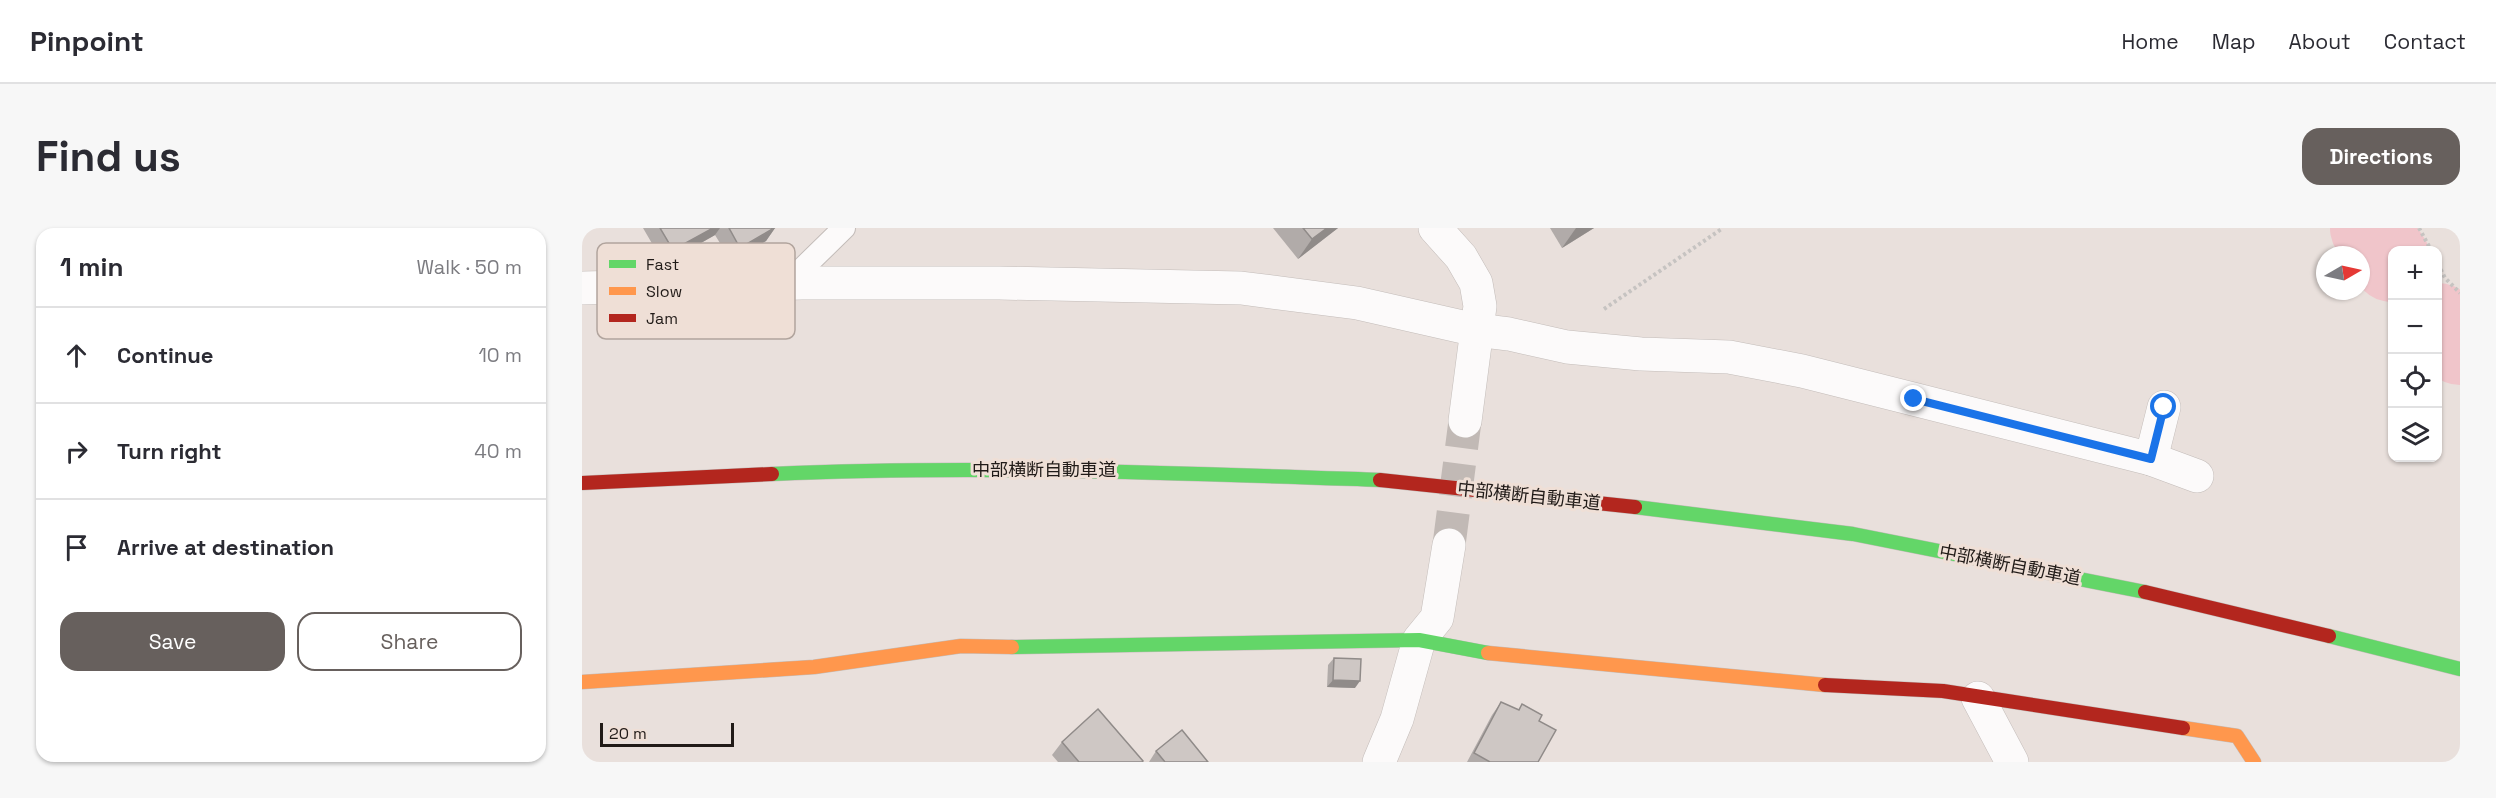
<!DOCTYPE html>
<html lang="en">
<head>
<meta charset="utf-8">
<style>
	:root { --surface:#fff; --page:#f7f7f7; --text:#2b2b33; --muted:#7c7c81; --line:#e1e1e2; --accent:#67605d }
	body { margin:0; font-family:"Space Grotesk","Noto Sans JP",sans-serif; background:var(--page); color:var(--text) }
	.controls { position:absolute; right:18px; top:18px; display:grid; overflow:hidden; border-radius:12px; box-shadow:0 2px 4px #0004 }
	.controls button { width:54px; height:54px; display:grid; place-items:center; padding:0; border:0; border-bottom:2px solid var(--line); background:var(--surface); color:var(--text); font:30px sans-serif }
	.compass { position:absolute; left:1734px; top:18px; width:54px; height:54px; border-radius:50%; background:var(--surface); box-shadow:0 2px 4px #0004; rotate:81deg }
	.scale { position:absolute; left:18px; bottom:15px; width:134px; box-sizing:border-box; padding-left:6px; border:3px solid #211b18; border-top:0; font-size:16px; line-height:21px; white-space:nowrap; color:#211b18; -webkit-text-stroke:4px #efdfd6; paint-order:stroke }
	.stop { position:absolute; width:18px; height:18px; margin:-14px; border:4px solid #1a73e8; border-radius:50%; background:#fff }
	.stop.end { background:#1a73e8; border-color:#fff; box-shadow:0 2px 6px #0008 }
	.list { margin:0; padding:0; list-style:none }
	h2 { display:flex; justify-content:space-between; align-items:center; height:78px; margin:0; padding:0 24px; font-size:26px }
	h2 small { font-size:20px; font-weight:400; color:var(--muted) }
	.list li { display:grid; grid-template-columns:39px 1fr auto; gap:18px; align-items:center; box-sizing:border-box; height:96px; padding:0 24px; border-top:2px solid var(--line) }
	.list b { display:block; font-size:22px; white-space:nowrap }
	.list em { font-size:20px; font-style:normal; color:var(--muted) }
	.actions { display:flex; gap:12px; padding:18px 24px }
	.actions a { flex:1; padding:14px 0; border:2px solid var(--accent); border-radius:18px; text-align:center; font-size:21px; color:var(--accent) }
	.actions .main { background:var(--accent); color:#fff }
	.icon { flex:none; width:33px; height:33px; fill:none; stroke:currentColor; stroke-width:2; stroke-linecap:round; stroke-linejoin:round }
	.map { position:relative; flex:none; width:1878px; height:534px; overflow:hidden; border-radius:18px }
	header { display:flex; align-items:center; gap:36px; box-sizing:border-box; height:84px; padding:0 30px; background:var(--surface); border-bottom:2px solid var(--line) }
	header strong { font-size:28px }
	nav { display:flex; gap:33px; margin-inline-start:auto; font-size:21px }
	.intro { display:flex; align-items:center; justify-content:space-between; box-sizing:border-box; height:144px; padding:0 36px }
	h1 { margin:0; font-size:42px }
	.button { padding:15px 27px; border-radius:18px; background:var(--accent); color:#fff; font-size:21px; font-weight:700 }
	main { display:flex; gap:36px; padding:0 36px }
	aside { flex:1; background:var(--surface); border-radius:18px; box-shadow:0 2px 4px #0004 }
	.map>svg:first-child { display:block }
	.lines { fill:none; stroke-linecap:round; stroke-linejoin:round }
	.river { stroke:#f0c5ca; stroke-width:80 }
	.street-tunnel { stroke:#c1b9b5; stroke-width:33; stroke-dasharray:33 16; stroke-linecap:butt }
	.lane-casing { stroke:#c3bcb9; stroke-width:24 }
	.street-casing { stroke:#c3bcb9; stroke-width:34 }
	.fast-casing { stroke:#c3bcb9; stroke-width:15 }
	.slow-casing { stroke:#c3bcb9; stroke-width:15 }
	.jam-casing { stroke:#c3bcb9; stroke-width:15 }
	.path { stroke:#c6c3c1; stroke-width:4; stroke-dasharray:3 3; stroke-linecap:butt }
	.lane { stroke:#fcfafa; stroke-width:22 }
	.street { stroke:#fcfafa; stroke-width:33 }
	.fast { stroke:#63d668; stroke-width:14 }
	.slow { stroke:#ff974d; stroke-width:14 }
	.jam { stroke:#b3261e; stroke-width:14 }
	.wall { fill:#b1aba9 }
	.shaded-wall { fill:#908b89 }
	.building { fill:#cec7c4; stroke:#908b89; stroke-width:1.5 }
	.route { stroke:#1a73e8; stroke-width:8 }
	.labels { text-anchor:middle; stroke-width:6; stroke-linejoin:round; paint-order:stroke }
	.street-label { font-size:18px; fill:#211b18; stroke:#efdfd6 }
	.key { fill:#efdfd6; stroke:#b1a49d; stroke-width:1.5 }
	.key-label { font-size:16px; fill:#211b18 }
</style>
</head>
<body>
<header>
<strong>Pinpoint</strong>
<nav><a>Home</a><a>Map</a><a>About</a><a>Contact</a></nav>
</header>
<div class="intro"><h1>Find us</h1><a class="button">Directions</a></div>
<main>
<aside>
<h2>1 min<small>Walk · 50 m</small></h2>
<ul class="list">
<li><svg class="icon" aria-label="ahead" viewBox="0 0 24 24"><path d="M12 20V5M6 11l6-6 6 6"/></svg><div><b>Continue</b></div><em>10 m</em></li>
<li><svg class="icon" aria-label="right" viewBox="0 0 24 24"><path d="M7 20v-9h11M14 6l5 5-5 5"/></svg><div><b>Turn right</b></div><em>40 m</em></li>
<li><svg class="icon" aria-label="arrive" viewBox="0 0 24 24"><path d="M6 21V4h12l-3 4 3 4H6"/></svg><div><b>Arrive at destination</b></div></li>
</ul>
<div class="actions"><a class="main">Save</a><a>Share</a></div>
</aside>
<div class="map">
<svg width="1878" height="534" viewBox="0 0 1878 534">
	<rect width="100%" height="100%" fill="#e9e0dc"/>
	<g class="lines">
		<!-- river -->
		<g class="river">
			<path d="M1788,0L1810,34"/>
			<path d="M1856,95L1878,117"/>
		</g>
		<!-- street-tunnel -->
		<path class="street-tunnel" d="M867,317L883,193"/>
		<defs>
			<path id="lane" d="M220,55V41L262,0"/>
			<g id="street">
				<path d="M853,0L879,29L894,55L898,78L883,193"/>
				<path d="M0,60L220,55H417L659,60L775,75L894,102L927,106L985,119L1059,126L1147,129L1220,143L1569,231L1615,248"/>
				<path d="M1569,231L1582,179"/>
				<path d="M1396,470L1430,534"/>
				<path d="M797,534L815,491L837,412L855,390L867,317"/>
			</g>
			<g id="fast">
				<path d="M190,246C393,237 596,245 798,252"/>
				<path d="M1053,279L1271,306L1563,364"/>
				<path d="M1747,408L1878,441"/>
				<path d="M430,419L837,412L906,425"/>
			</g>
			<g id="slow">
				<path d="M906,425L1243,457"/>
				<path d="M0,454L232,439L379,418L430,419"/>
				<path d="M1601,500L1655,508L1672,534"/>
			</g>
			<g id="jam">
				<path d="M798,252L1053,279"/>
				<path d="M0,255L190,246"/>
				<path d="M1563,364L1747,408"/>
				<path d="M1243,457L1361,463L1601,500"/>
			</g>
		</defs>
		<!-- lane casing -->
		<use href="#lane" class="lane-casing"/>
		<!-- street casing -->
		<use href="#street" class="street-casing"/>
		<!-- fast casing -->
		<use href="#fast" class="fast-casing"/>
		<!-- slow casing -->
		<use href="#slow" class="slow-casing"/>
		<!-- jam casing -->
		<use href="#jam" class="jam-casing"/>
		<!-- path -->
		<g class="path">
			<path d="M1837,0L1849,22"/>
			<path d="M1856,36L1863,50L1878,65"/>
			<path d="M1022,81L1141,0"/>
		</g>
		<!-- lane -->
		<use href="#lane" class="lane"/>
		<!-- street -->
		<use href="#street" class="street"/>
		<!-- fast -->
		<use href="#fast" class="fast"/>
		<!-- slow -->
		<use href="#slow" class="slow"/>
		<!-- jam -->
		<use href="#jam" class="jam"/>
	</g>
	<!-- wall -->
	<g class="wall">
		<path d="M61,0H193L184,13L149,33L133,7L82,36Z"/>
		<path d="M691,0H756L716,31Z"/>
		<path d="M968,0H1012L980,20Z"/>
		<path d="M752,430L773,460L745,459L746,437Z"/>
		<path d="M919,474L936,482L940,476L957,493L956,534H885L910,487Z"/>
		<path d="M480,514L560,534H476L470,527Z"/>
		<path d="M574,523L626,534H567Z"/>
	</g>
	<!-- shaded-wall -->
	<g class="shaded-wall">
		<path d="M131,0H138L133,7L82,36L91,22Z"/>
		<path d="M193,0L184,13L149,33L158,20Z"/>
		<path d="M745,0H756L716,31L730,11Z"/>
		<path d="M994,0H1012L980,20Z"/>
		<path d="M751,452L778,453L773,460L745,459Z"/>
	</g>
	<!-- building -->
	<g class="building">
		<path d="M78,0H131L91,22Z"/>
		<path d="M147,0H192L158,20Z"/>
		<path d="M721,0H745L730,11Z"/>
		<path d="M752,430L779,431L778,453L751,452Z"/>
		<path d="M919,474L937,482L940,476L960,487L957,493L974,502L956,534H908L892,525Z"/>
		<path d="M516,481L561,533L560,534H497L480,514Z"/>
		<path d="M600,502L626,534H583L574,523Z"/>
	</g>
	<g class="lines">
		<!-- route -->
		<path class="route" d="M1332,171L1569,231L1582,179"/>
	</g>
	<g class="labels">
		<!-- street labels -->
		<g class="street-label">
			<text x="462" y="248">中部横断自動車道</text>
			<text transform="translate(947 268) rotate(6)" y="6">中部横断自動車道</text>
			<text transform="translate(1428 337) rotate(11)" y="6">中部横断自動車道</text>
		</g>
	</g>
	<!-- legend -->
	<rect x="15" y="15" width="198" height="96" rx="9" class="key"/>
	<rect x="27" y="32" width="27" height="8" fill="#63d668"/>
	<rect x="27" y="59" width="27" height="8" fill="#ff974d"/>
	<rect x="27" y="86" width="27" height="8" fill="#b3261e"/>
	<g class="key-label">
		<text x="64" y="42">Fast</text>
		<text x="64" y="69">Slow</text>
		<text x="64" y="96">Jam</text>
	</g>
</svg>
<div class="controls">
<button>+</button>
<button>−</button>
<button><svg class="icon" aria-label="locate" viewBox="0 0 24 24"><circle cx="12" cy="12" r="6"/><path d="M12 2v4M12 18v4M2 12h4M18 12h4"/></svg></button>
<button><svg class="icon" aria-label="layers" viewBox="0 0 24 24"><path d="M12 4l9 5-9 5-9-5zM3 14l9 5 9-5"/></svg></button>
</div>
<svg class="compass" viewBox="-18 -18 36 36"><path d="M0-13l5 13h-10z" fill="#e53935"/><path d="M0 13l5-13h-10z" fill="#7c7c81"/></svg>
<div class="scale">20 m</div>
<div class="stop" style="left:1582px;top:179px"></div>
<div class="stop end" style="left:1332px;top:171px"></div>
</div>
</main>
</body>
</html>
